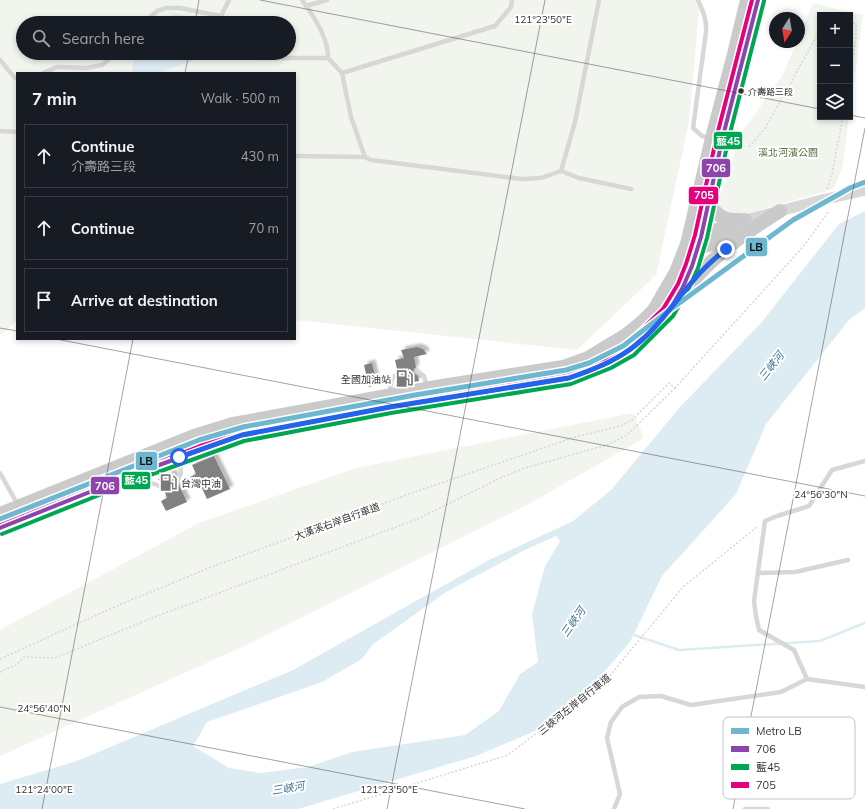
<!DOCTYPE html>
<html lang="en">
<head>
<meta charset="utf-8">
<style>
	:root { --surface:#171b24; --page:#242831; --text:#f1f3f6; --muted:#9ea1a6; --line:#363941 }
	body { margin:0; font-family:Mulish,"Noto Sans TC",sans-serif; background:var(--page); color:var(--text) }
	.controls { position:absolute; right:12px; top:12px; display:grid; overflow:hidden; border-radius:0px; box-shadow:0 2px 6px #0003 }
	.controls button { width:36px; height:36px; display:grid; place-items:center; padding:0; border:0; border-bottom:1px solid var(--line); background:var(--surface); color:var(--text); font:20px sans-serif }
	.compass { position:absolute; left:769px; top:12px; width:36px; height:36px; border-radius:50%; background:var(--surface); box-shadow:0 2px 6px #0003; rotate:191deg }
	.stop { position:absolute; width:12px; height:12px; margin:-9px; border:3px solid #2563eb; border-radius:50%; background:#fff }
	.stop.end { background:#2563eb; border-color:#fff; box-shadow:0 1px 4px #0008 }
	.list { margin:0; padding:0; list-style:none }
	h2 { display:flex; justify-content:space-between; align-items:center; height:52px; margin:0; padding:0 16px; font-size:17px }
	h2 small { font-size:13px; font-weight:400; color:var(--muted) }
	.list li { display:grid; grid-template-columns:26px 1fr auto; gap:12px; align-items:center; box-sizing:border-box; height:64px; margin:0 8px 8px; padding:0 8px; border:1px solid var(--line); border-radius:0px }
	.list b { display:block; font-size:15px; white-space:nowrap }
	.list p { margin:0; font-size:13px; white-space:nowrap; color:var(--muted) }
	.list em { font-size:13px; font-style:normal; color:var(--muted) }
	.icon { flex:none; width:22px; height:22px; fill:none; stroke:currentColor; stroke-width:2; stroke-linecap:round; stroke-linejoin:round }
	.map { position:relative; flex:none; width:865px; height:809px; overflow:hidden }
	.search { position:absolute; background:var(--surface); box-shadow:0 2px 6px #0003; left:16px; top:16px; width:280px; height:44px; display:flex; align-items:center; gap:10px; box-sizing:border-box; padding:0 14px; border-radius:22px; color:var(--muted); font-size:15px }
	.panel { position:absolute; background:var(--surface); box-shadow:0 2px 6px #0003; left:16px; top:72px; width:280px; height:268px; border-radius:0px }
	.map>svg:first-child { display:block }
	.green { fill:#f1f5ed; fill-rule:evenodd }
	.water { fill:#ddebf3; fill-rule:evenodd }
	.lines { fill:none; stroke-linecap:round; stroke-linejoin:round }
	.stream { stroke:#ddebf3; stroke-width:2.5 }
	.building { fill:#818181; filter:url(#shadow) }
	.path { stroke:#d6d6d6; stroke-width:1.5; stroke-dasharray:2 2; stroke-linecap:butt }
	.service { stroke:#d7d7d7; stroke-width:4.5 }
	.tertiary { stroke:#d7d7d7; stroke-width:11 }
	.primary { stroke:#cacaca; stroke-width:14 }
	.tertiary-bridge { stroke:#d7d7d7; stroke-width:11 }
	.bus-1-casing { stroke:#fff; stroke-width:7 }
	.bus-2-casing { stroke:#fff; stroke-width:7 }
	.bus-3-casing { stroke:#fff; stroke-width:7 }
	.bus-1 { stroke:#8e44ad; stroke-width:4 }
	.bus-2 { stroke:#00a651; stroke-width:4 }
	.bus-3 { stroke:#e5007d; stroke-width:4 }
	.metro-1-casing { stroke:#fff; stroke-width:8 }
	.metro-1 { stroke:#6db7d0; stroke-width:5 }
	.route { stroke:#2563eb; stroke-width:5 }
	.ticks { fill:none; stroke:#333; stroke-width:1; stroke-opacity:0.45 }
	.bus-dot { fill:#333; stroke:#fff; stroke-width:1.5 }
	.labels { text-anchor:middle; stroke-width:4; stroke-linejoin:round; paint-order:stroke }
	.bus-label { font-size:9px; fill:#333; stroke:#fff; text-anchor:start }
	.park-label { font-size:10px; fill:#56703f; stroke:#fff }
	.poi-label { font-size:10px; fill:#333; stroke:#fff; text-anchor:end }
	.street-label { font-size:10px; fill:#333; stroke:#fff }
	.water-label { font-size:11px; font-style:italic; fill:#3f7597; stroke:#fff }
	.key { fill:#fff; stroke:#c2c2c2; stroke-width:1 }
	.key-label { font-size:11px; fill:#333 }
	.ticks-label { font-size:10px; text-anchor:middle; fill:#333; stroke:#fff; stroke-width:4; stroke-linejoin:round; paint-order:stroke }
	.line-badge { stroke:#fff; stroke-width:1.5 }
	.badge-label { font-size:11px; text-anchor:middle; font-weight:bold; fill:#fff }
	.pale-badge-label { font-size:11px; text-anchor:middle; font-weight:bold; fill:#111 }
</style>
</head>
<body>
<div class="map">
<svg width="865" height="809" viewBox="0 0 865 809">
	<defs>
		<filter id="shadow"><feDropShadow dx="3.5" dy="-3.5" stdDeviation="1" flood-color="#0004"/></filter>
	</defs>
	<rect width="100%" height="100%" fill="#fff"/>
	<!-- green -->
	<g class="green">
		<path d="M0,0H700L689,122L656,275L577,350L295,320V73H17V321L0,335ZM23,23H289V53H23Z"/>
		<path d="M813,3L863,15L850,109V15H820V117H849L843,164L834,189L738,216L723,214L718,202L742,132L782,76L797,42H799V36Z"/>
		<path d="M633,413L644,438L525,506L242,647L0,756V630L199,523L356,468Z"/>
	</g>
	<!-- water -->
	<g class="water">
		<path d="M174,13L217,23H162Z"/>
		<path d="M135,53H214L157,73H132Z"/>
		<path d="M865,211V308L849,320L766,424L736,494L662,576L630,642L598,679L535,731L476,756L298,809H0V784L77,761L293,670L489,560L573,521L611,490L680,407L761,323L839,224ZM556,536L560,541L545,566L532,614L538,662L520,674L499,711L465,735L352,752L308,767L261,773L229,768L193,746L207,722L322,682L362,659L372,645L446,592L527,549Z"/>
	</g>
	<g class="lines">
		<!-- stream -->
		<path class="stream" d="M631,634L679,650L820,641L865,623"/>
	</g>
	<!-- building -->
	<g class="building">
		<path d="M417,347L423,349L427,354L414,357L416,367L414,369L413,372L418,376L419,381L400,385L399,378L402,372L400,370L397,369L395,360L404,358L401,350Z"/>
		<path d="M372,363L377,384L369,387L364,365Z"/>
		<path d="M214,456L230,489L207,499L201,486L196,489L190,477L196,474L192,465Z"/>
		<path d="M173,473L175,477L174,484L176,486L179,485L187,502L166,511L161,501L167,498L164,490L166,486L160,482L158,479Z"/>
	</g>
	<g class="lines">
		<!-- path -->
		<g class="path">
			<path d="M834,15H838"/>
			<path d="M850,20L856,25V37L850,80"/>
			<path d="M749,147L766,127L820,30"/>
			<path d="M827,189L832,173L843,117"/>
			<path d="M0,659L119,605L209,568L317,528L409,494L575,437L621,426L632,420L669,383L675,388L803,247L829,211"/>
			<path d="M0,672L16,665L24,657L55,658L157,616L420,518L498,479L525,468L607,445L627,435L675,388"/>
			<path d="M333,809L508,755L607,679L683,587L758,526"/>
		</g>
		<!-- service -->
		<g class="service">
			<path d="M302,0C313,15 329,39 328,58L342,73L351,117L365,157"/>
			<path d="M698,0C703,11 707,20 706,32L693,128L702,136L710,138"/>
			<path d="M306,6L327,0"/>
			<path d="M221,16L229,0"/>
			<path d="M144,23L157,11L166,8H180L221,16L230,23"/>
			<path d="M253,53L257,58H328"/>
			<path d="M0,60L15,78H17"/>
			<path d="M43,73L57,67L86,68L102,65L116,53"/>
			<path d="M342,73L495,26L511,7L512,0"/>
			<path d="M0,131L17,132"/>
			<path d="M295,156L365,157L371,160L522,179L541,178L561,171L579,178L631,189"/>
			<path d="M561,171L575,122L599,0"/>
			<path d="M417,371L424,376L427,387"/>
			<path d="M389,394L392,379L398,373"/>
			<path d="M143,472L149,482L162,487"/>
			<path d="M0,473L18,505"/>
			<path d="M177,482L181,473L179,459"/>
			<path d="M758,573L795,572L848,560"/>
			<path d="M807,679L794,650L759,630L756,616L754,601L765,521L777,516L809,506L832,470L865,461"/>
			<path d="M614,809L620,794L607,738L611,722L622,707L639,697L661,696L691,705L781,692L807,679L865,687"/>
			<path d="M745,809H768"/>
		</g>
		<!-- tertiary -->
		<path class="tertiary" d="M745,220L822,200"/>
		<!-- primary -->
		<g class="primary">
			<path d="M707,204C719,216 723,221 740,220"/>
			<path d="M695,240L708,233L745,220"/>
			<path d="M697,248L720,242L736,235"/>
			<path d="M687,288C712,256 746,232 780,211"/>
			<path d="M0,514L194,436L233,424L442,386L563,367L588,358L626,335L641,323L654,310L676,272L687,244L712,138L734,54L747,0"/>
			<path d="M0,528L137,473L242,435L390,407L569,378L608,363L630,350L668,313L683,287L692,266L701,237L723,136L758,0"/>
		</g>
		<!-- tertiary-bridge -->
		<path class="tertiary-bridge" d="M822,200L865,190"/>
		<defs>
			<path id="bus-1" d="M0,528L137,473L242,435L390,407L569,378L608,363L630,350L668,313L683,287L692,266L701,237L723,136L758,0"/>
			<path id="bus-2" d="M2,534L139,479L244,441L391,413L571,384L611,368L634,355L673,316L688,290L698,268L707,238L729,137L764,1"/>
			<path id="bus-3" d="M0,522L135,467L240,429L389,401L567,372L605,358L626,345L663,309L678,284L686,264L695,235L717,135L752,0"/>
		</defs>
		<!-- bus-1 casing -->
		<use href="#bus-1" class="bus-1-casing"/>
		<!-- bus-2 casing -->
		<use href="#bus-2" class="bus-2-casing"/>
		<!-- bus-3 casing -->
		<use href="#bus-3" class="bus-3-casing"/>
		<!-- bus-1 -->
		<use href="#bus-1" class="bus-1"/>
		<!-- bus-2 -->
		<use href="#bus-2" class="bus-2"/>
		<!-- bus-3 -->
		<use href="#bus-3" class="bus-3"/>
		<defs>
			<path id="metro-1" d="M0,519L199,440L243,427L415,395L566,370L589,363L623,346L667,312L793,220L850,188L865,182"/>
		</defs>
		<!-- metro-1 casing -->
		<use href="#metro-1" class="metro-1-casing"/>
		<!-- metro-1 -->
		<use href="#metro-1" class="metro-1"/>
	</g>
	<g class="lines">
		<!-- route -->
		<path class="route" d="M179,457L242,435L390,407L569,378C590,371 611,363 629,350C656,332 672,304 693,281C702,269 714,259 726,249"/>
	</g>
	<!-- ticks -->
	<path class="ticks" d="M260,0L820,109M195,23L199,0M185,73L189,53M850,115L865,118M0,328L17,331M56,339L865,496M0,707L525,809M42,809L133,339M387,809L545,0M733,809L865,128"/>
	<!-- icons -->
	<defs>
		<symbol id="fuel-bare" viewBox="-9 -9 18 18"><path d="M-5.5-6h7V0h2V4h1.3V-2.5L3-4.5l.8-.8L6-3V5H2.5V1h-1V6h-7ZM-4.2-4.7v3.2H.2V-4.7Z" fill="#7a7a7a" stroke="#fff" stroke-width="2.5" paint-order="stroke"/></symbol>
	</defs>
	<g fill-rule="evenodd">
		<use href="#fuel-bare" x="392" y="366" width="25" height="25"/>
		<use href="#fuel-bare" x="156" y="470" width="25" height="25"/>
	</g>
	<!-- markers -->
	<circle class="bus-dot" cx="741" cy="91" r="3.5"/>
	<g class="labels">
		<!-- bus labels -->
		<g class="bus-label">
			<text x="748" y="95">介壽路三段</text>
		</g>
		<!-- park labels -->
		<g class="park-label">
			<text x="788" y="156">溪北河濱公園</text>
		</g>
		<!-- poi labels -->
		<g class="poi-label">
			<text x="391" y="383">全國加油站</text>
			<text x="181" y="487" text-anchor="start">台灣中油</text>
		</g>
		<!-- street labels -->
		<g class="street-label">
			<text transform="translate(337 521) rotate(-20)" y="4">大漢溪右岸自行車道</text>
			<text transform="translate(574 704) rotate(-39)" y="4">三峽河左岸自行車道</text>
		</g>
		<!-- water labels -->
		<g class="water-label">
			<text transform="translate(771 366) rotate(-52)" y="4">三峽河</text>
			<text transform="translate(573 622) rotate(-55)" y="4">三峽河</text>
			<text transform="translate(288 788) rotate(-9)" y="4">三峽河</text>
		</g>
	</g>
	<!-- legend -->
	<rect x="723" y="717" width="132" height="82" rx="6" class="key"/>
	<rect x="731" y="728" width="18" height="6" fill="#6db7d0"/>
	<rect x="731" y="746" width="18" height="6" fill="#8e44ad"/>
	<rect x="731" y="764" width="18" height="6" fill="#00a651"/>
	<rect x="731" y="782" width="18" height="6" fill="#e5007d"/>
	<g class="key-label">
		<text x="756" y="735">Metro LB</text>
		<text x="756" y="753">706</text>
		<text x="756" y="771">藍45</text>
		<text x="756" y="789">705</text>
	</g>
	<g class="ticks-label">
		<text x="543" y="23">121°23'50"E</text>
		<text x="821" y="498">24°56'30"N</text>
		<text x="44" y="712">24°56'40"N</text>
		<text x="44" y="793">121°24'00"E</text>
		<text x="389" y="793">121°23'50"E</text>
	</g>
	<g class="line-badge">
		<rect x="713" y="131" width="30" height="19" rx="4" fill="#00a651"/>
		<rect x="701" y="158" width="30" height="20" rx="4" fill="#8e44ad"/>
		<rect x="688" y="186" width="31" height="19" rx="4" fill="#e5007d"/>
		<rect x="745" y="237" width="23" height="20" rx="4" fill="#6db7d0"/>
		<rect x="135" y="451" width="23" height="20" rx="4" fill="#6db7d0"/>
		<rect x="121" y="471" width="30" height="19" rx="4" fill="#00a651"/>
		<rect x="90" y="476" width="30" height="19" rx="4" fill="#8e44ad"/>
	</g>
	<g class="badge-label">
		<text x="728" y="145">藍45</text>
		<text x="716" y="172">706</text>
		<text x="704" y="199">705</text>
		<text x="136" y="484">藍45</text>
		<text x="105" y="490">706</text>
	</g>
	<g class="pale-badge-label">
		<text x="756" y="251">LB</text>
		<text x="146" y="465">LB</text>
	</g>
</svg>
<div class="controls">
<button>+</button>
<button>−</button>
<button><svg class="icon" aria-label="layers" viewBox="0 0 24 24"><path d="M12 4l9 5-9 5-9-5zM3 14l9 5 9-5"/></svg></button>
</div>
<svg class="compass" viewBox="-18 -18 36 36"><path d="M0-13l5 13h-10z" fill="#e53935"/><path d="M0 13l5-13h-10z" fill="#9ea1a6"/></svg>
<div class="stop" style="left:179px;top:457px"></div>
<div class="stop end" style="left:726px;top:249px"></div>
<div class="search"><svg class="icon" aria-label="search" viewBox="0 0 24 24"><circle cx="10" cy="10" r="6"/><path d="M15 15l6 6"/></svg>Search here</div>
<section class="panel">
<h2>7 min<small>Walk · 500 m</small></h2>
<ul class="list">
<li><svg class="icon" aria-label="ahead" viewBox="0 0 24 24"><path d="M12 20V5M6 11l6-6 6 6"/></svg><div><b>Continue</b><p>介壽路三段</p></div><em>430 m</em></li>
<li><svg class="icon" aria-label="ahead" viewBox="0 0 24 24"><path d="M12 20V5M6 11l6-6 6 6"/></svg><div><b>Continue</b></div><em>70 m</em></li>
<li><svg class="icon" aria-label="arrive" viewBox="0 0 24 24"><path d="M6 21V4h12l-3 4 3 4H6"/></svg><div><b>Arrive at destination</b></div></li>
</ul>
</section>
</div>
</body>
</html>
